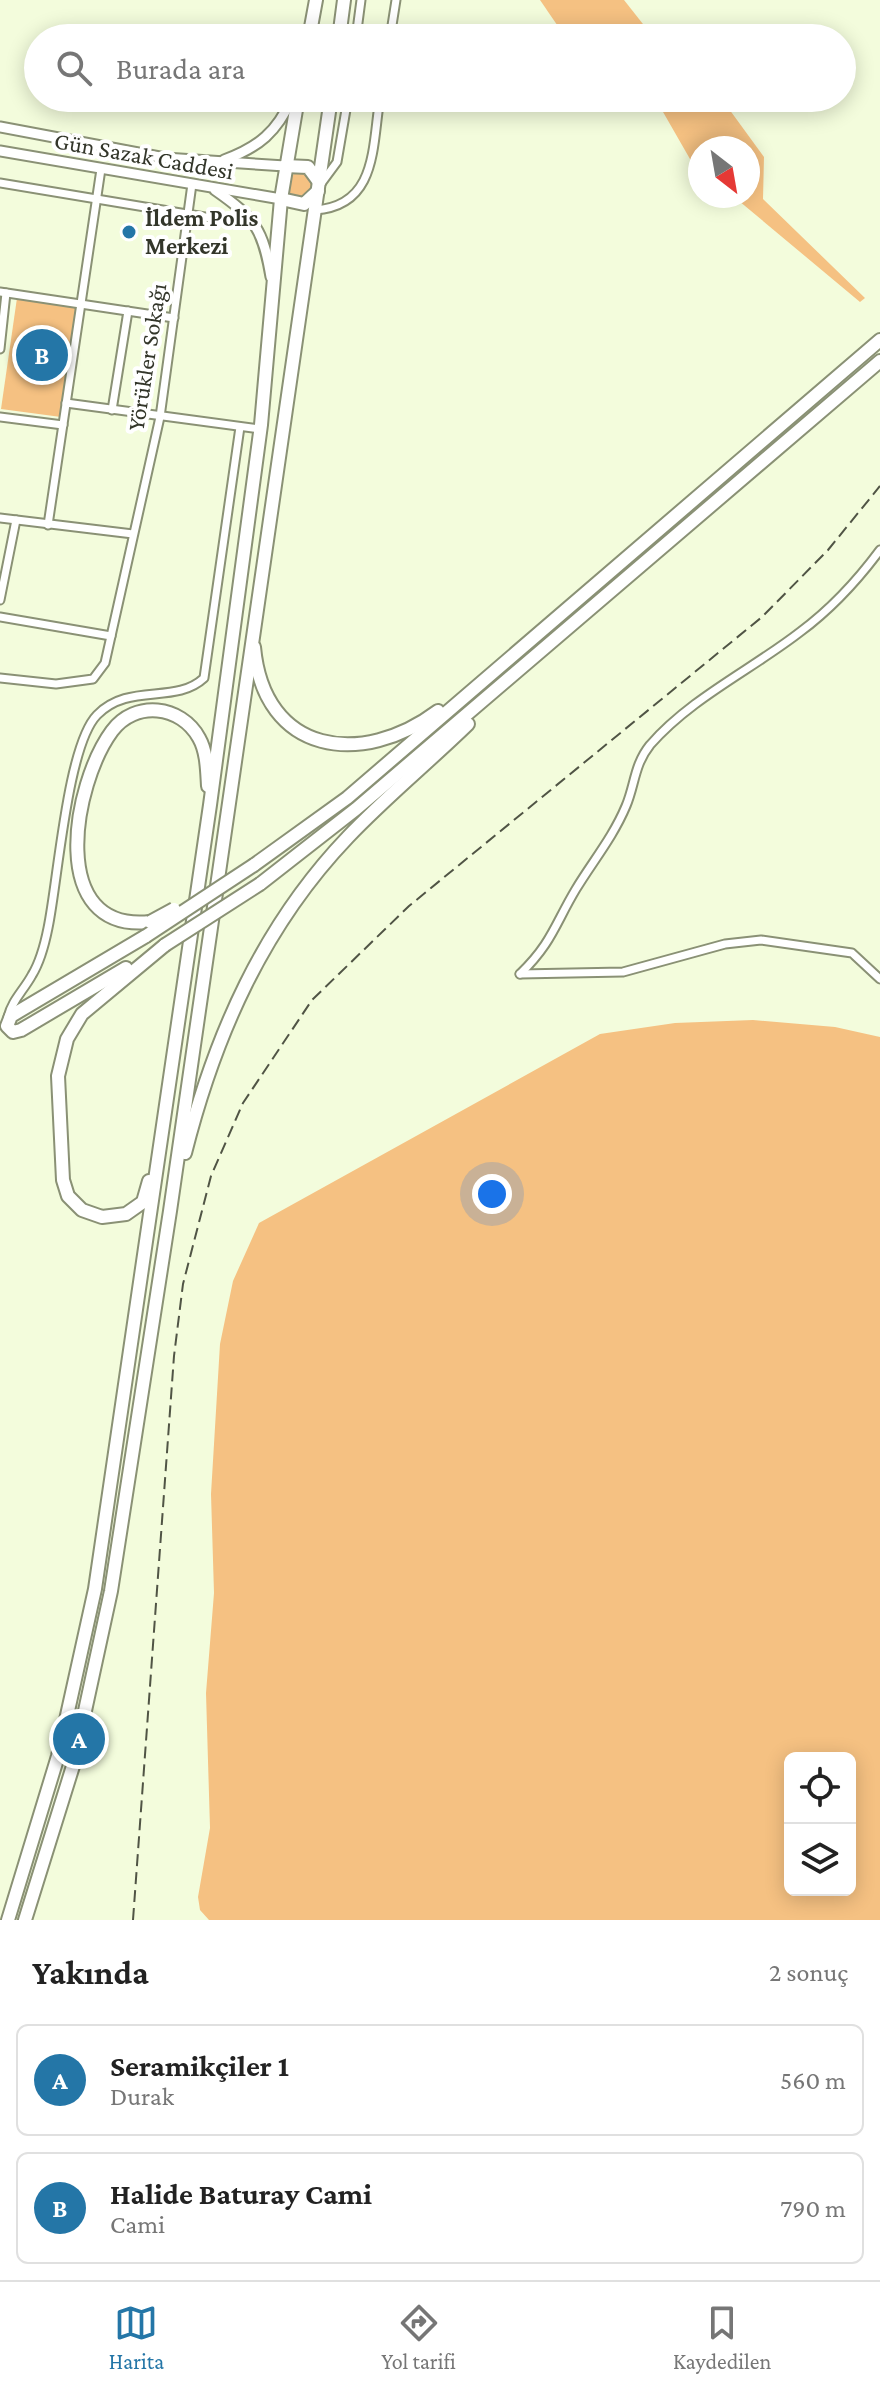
<!DOCTYPE html>
<html lang="tr">
<head>
<meta charset="utf-8">
<style>
	:root { --surface:#fff; --page:#f6f6f6; --text:#222; --muted:#767676; --line:#e0e0e0; --accent:#2476a7 }
	body { margin:0; font-family:"Crimson Pro",serif; background:var(--page); color:var(--text) }
	.controls { position:absolute; right:24px; bottom:24px; display:grid; overflow:hidden; border-radius:12px; box-shadow:0 4px 20px #0003 }
	.controls button { width:72px; height:72px; display:grid; place-items:center; padding:0; border:0; border-bottom:2px solid var(--line); background:var(--surface); color:var(--text); font:40px sans-serif }
	.compass { position:absolute; left:688px; top:136px; width:72px; height:72px; border-radius:50%; background:var(--surface); box-shadow:0 4px 20px #0003; rotate:149deg }
	.you { position:absolute; left:492px; top:1194px; width:28px; height:28px; margin:-20px; border:6px solid #fff; border-radius:50%; background:#1a73e8; box-shadow:0 0 0 12px #1a73e833 }
	.badge { display:grid; place-items:center; width:52px; height:52px; border-radius:50%; background:var(--accent); color:#fff; font-size:26px; font-weight:700 }
	.pin { position:absolute; translate:-50% -50%; border:4px solid #fff; box-shadow:0 2px 8px #0006 }
	.list { margin:0; padding:0; list-style:none }
	h2 { display:flex; justify-content:space-between; align-items:center; height:104px; margin:0; padding:0 32px; font-size:34px }
	h2 small { font-size:26px; font-weight:400; color:var(--muted) }
	.list li { display:grid; grid-template-columns:52px 1fr auto; gap:24px; align-items:center; box-sizing:border-box; height:112px; margin:0 16px 16px; padding:0 16px; border:2px solid var(--line); border-radius:12px }
	.list b { display:block; font-size:30px; white-space:nowrap }
	.list p { margin:0; font-size:26px; white-space:nowrap; color:var(--muted) }
	.list em { font-size:26px; font-style:normal; color:var(--muted) }
	.icon { flex:none; width:44px; height:44px; fill:none; stroke:currentColor; stroke-width:2; stroke-linecap:round; stroke-linejoin:round }
	.map { position:relative; flex:none; width:880px; height:1920px; overflow:hidden }
	.search { position:absolute; background:var(--surface); box-shadow:0 4px 20px #0003; left:24px; right:24px; top:24px; height:88px; display:flex; align-items:center; gap:20px; box-sizing:border-box; padding:0 28px; border-radius:44px; color:var(--muted); font-size:30px }
	.sheet { height:360px; background:var(--surface) }
	nav { display:flex; justify-content:space-around; align-items:center; box-sizing:border-box; height:112px; border-top:2px solid var(--line); background:var(--surface); font-size:22px; color:var(--muted) }
	nav a { display:grid; justify-items:center; gap:4px }
	nav .on { color:var(--accent) }
	.map>svg:first-child { display:block }
	.green { fill:#f5c182; fill-rule:evenodd }
	.lines { fill:none; stroke-linecap:round; stroke-linejoin:round }
	.street-casing { stroke:#8a9175; stroke-width:11 }
	.secondary-casing { stroke:#8a9175; stroke-width:13 }
	.highway-casing { stroke:#8a9175; stroke-width:16 }
	.street { stroke:#fff; stroke-width:7 }
	.secondary { stroke:#fff; stroke-width:9 }
	.highway { stroke:#fff; stroke-width:12 }
	.rail { stroke:#505445; stroke-width:2; stroke-dasharray:12 6; stroke-linecap:butt }
	.highway-bridge-casing { stroke:#8a9175; stroke-width:16; stroke-linecap:butt }
	.highway-bridge { stroke:#fff; stroke-width:12 }
	.poi-dot { fill:#2476a7; stroke:#fff; stroke-width:3 }
	.labels { text-anchor:middle; stroke-width:8; stroke-linejoin:round; paint-order:stroke }
	.street-label { font-size:24px; fill:#33362a; stroke:#fff }
	.poi-label { font-size:24px; font-weight:bold; fill:#33362a; stroke:#fff; text-anchor:start }
</style>
</head>
<body>
<div class="map">
<svg width="880" height="1920" viewBox="0 0 880 1920">
	<rect width="100%" height="100%" fill="#f3fcdc"/>
	<!-- green -->
	<g class="green">
		<path d="M540,0H624L654,38H566Z"/>
		<path d="M655,98H721L764,157L763,199L865,298L860,302L733,196H748V148H700V168L690,159Z"/>
		<circle cx="299" cy="185" r="12"/>
		<path d="M17,298L76,306L61,417L1,409Z"/>
		<path d="M753,1020L835,1027L880,1037V1920H209L200,1910L198,1897L210,1828L206,1693L214,1593L211,1494L220,1344L233,1281L259,1223L600,1034L675,1023ZM790,1758H850V1890H790Z"/>
	</g>
	<g class="lines">
		<defs>
			<g id="street">
				<path d="M356,38L361,0"/>
				<path d="M390,38L396,0"/>
				<path d="M0,183L229,221"/>
				<path d="M320,185L337,162L348,98"/>
				<path d="M315,210C378,206 372,145 380,98"/>
				<path d="M0,292L174,318"/>
				<path d="M0,349L6,293"/>
				<path d="M66,403L260,429"/>
				<path d="M112,410L128,311"/>
				<path d="M0,417L63,425"/>
				<path d="M0,518L133,534"/>
				<path d="M48,525L101,169"/>
				<path d="M0,600L16,520"/>
				<path d="M0,617L111,636"/>
				<path d="M0,678L56,684L93,679L105,663L160,417L192,184"/>
				<path d="M520,974C552,943 555,924 576,889C593,861 613,837 626,806C635,785 634,765 650,745C691,698 751,670 800,632C831,609 857,581 880,550"/>
				<path d="M520,974L623,972L725,944L761,940L852,953L880,979"/>
				<path d="M8,1017C12,1000 24,990 32,975C40,962 45,943 48,928C58,881 67,746 97,715C129,682 175,705 204,678L240,427"/>
			</g>
			<g id="secondary">
				<path d="M0,127L165,158L285,166"/>
				<path d="M0,151L281,199"/>
				<path d="M224,160C259,147 277,132 292,98"/>
				<path d="M215,190C255,218 263,229 271,277"/>
			</g>
			<g id="highway">
				<path d="M309,38L316,0"/>
				<path d="M339,38L344,0"/>
				<path d="M285,166L308,167L319,182"/>
				<path d="M281,199L304,204L318,191"/>
				<path d="M254,647C264,755 362,768 438,711"/>
				<path d="M254,865L347,798L880,340"/>
				<path d="M260,884L356,809L880,361"/>
				<path d="M150,922C46,933 73,784 112,731C135,700 181,705 199,738C207,752 207,770 208,786"/>
				<path d="M126,968L21,1030L13,1032L7,1026L11,1016L146,936"/>
				<path d="M185,1153C215,1035 263,926 348,837C386,797 429,762 468,724"/>
				<path d="M149,1181L143,1202L126,1214L102,1217L82,1210L68,1196L63,1180L58,1076L67,1039L82,1014L165,945"/>
				<path d="M8,1920L58,1756L95,1589L210,805L261,425L281,199L298,98"/>
				<path d="M25,1920L73,1766L111,1591L170,1211L331,98"/>
			</g>
		</defs>
		<!-- street casing -->
		<use href="#street" class="street-casing"/>
		<!-- secondary casing -->
		<use href="#secondary" class="secondary-casing"/>
		<!-- highway casing -->
		<use href="#highway" class="highway-casing"/>
		<!-- street -->
		<use href="#street" class="street"/>
		<!-- secondary -->
		<use href="#secondary" class="secondary"/>
		<!-- highway -->
		<use href="#highway" class="highway"/>
		<!-- rail -->
		<path class="rail" d="M133,1920L174,1356L183,1284L211,1176L243,1103L312,1000L409,906L762,617L828,550L880,486"/>
		<defs>
			<g id="highway-bridge">
				<path d="M150,922L174,909"/>
				<path d="M146,936L254,865"/>
				<path d="M165,945L260,884"/>
			</g>
		</defs>
		<!-- highway-bridge casing -->
		<use href="#highway-bridge" class="highway-bridge-casing"/>
		<!-- highway-bridge -->
		<use href="#highway-bridge" class="highway-bridge"/>
	</g>
	<!-- markers -->
	<circle class="poi-dot" cx="129" cy="232" r="8"/>
	<g class="labels">
		<!-- street labels -->
		<g class="street-label">
			<text transform="translate(144 156) rotate(10)" y="8">Gün Sazak Caddesi</text>
			<text transform="translate(147 357) rotate(-81)" y="8">Yörükler Sokağı</text>
		</g>
		<!-- poi labels -->
		<g class="poi-label">
			<text x="145" y="226">İldem Polis<tspan x="145" dy="28">Merkezi</tspan></text>
		</g>
	</g>
</svg>
<div class="controls">
<button><svg class="icon" aria-label="locate" viewBox="0 0 24 24"><circle cx="12" cy="12" r="6"/><path d="M12 2v4M12 18v4M2 12h4M18 12h4"/></svg></button>
<button><svg class="icon" aria-label="layers" viewBox="0 0 24 24"><path d="M12 4l9 5-9 5-9-5zM3 14l9 5 9-5"/></svg></button>
</div>
<svg class="compass" viewBox="-18 -18 36 36"><path d="M0-13l5 13h-10z" fill="#e53935"/><path d="M0 13l5-13h-10z" fill="#767676"/></svg>
<div class="you"></div>
<div class="pin badge" style="left:79px;top:1739px">A</div>
<div class="pin badge" style="left:42px;top:355px">B</div>
<div class="search"><svg class="icon" aria-label="search" viewBox="0 0 24 24"><circle cx="10" cy="10" r="6"/><path d="M15 15l6 6"/></svg>Burada ara</div>
</div>
<section class="sheet">
<h2>Yakında<small>2 sonuç</small></h2>
<ul class="list">
<li><span class="badge">A</span><div><b>Seramikçiler 1</b><p>Durak</p></div><em>560 m</em></li>
<li><span class="badge">B</span><div><b>Halide Baturay Cami</b><p>Cami</p></div><em>790 m</em></li>
</ul>
</section>
<nav>
<a class="on"><svg class="icon" aria-label="map" viewBox="0 0 24 24"><path d="M3 6l6-2 6 2 6-2v14l-6 2-6-2-6 2zM9 4v14M15 6v14"/></svg>Harita</a>
<a><svg class="icon" aria-label="directions" viewBox="0 0 24 24"><path d="M12 3l9 9-9 9-9-9zM9 14v-3h6M13 9l2 2-2 2"/></svg>Yol tarifi</a>
<a><svg class="icon" aria-label="saved" viewBox="0 0 24 24"><path d="M7 4h10v16l-5-4-5 4z"/></svg>Kaydedilen</a>
</nav>
</body>
</html>
